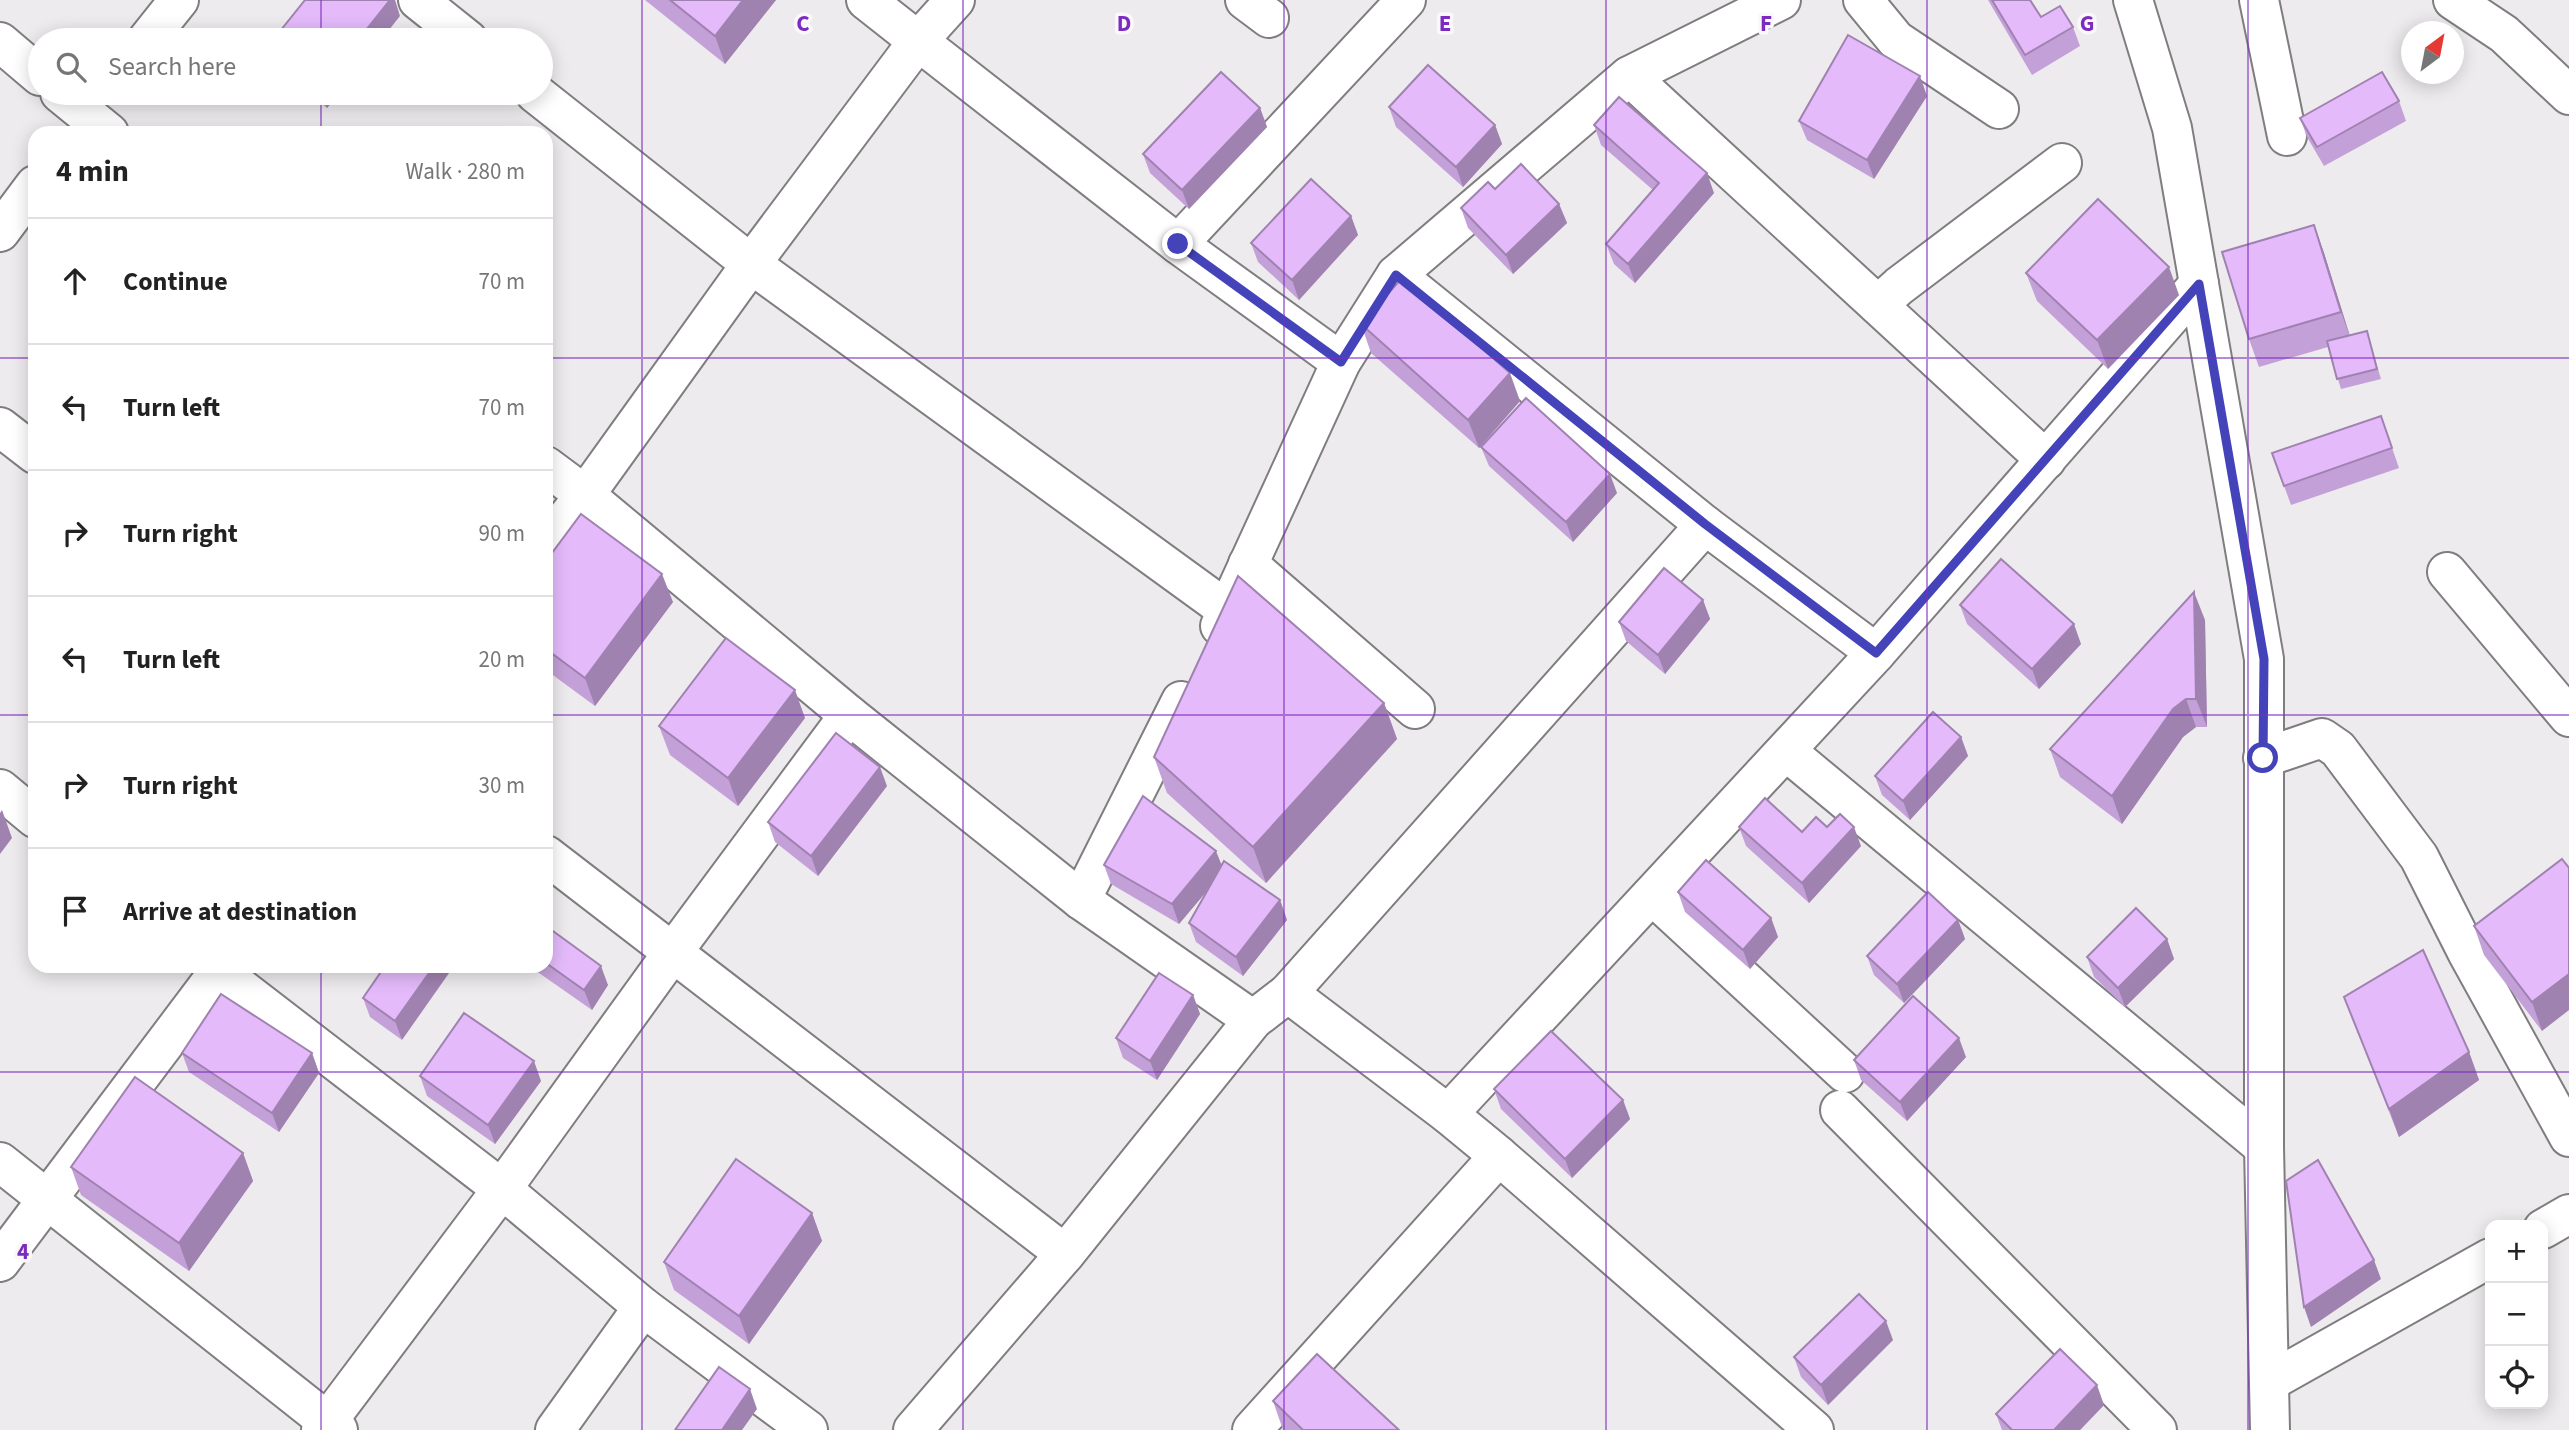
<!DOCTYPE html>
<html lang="en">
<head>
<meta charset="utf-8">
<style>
	:root { --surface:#fff; --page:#f6f6f6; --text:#222; --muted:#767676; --line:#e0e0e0 }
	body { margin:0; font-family:"Source Sans 3",sans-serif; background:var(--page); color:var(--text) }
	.controls { position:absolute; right:21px; bottom:21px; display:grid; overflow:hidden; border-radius:14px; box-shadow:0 4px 18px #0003 }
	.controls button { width:63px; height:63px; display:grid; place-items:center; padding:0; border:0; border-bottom:2px solid var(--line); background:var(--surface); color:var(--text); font:35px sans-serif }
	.compass { position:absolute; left:2401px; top:21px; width:63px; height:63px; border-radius:50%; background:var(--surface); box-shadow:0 4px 18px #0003; rotate:32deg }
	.stop { position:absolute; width:21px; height:21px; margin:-16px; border:5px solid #4543b9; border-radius:50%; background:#fff }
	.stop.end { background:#4543b9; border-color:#fff; box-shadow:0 2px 7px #0008 }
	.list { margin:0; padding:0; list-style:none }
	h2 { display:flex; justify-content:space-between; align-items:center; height:91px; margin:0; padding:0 28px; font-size:30px }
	h2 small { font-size:23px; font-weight:400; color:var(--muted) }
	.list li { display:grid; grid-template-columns:46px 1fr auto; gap:21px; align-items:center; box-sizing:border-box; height:126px; padding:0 28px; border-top:2px solid var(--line) }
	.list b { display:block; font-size:26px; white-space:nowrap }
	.list em { font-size:23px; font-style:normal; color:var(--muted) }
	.icon { flex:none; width:38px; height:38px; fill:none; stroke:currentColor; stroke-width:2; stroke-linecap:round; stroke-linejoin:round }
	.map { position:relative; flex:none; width:2569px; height:1430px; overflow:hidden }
	.search { position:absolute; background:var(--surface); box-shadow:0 4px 18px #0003; left:28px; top:28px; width:525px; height:77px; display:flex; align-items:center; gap:18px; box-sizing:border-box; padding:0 24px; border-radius:38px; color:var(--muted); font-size:26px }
	.panel { position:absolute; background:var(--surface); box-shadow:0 4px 18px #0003; left:28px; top:126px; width:525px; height:847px; border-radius:21px }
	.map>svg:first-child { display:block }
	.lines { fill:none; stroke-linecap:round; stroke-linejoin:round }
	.minor-casing { stroke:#807d80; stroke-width:42 }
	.minor { stroke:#fff; stroke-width:38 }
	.wall { fill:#c4a0d8 }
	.shaded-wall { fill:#a082b0 }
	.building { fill:#e4bafb; stroke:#a082b0; stroke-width:2 }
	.route { stroke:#4543b9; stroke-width:9 }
	.grid { fill:none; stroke:#7b2cbf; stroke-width:2; stroke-opacity:0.55 }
	.grid-label { font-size:23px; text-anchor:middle; font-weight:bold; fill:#7b2cbf; stroke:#fbf8fb; stroke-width:7; stroke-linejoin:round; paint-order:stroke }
</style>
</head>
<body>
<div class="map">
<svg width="2569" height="1430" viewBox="0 0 2569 1430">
	<rect width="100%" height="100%" fill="#eeebee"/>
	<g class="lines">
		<defs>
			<g id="minor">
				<path d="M418,0L468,40"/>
				<path d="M866,0L918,41L955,0"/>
				<path d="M1245,0L1269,18"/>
				<path d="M1863,0L1896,40L1999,109"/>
				<path d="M2133,0L2172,128L2264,659V1147L2270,1430"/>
				<path d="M2259,0L2287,136"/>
				<path d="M2453,0L2504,34L2569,95"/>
				<path d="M147,40L179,0"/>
				<path d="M0,42L40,76"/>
				<path d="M1629,76L2046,460"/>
				<path d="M60,93L109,133"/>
				<path d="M535,93L751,264L1227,610"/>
				<path d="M0,232L35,185"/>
				<path d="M1178,244L1406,0"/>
				<path d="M1396,275L1705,525L1876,653"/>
				<path d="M1878,305L1899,286L2062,163"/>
				<path d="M0,427L35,454"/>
				<path d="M546,466L585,495L849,715L1081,900L1253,1020"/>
				<path d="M546,544L585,495L751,264L918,41L1178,244L1341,362"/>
				<path d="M1248,564L1415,709"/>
				<path d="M2447,572L2569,717"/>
				<path d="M1220,626L1341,362L1396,275L1629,76L1781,0"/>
				<path d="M1786,751L2264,1147"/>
				<path d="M2263,758L2322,738L2338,749L2419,857L2467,952L2569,1137"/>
				<path d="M0,789L35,818"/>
				<path d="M546,855L1065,1254"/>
				<path d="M1652,895L1845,1073"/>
				<path d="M1081,900L1181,701"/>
				<path d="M212,966L502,1189L643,1307L808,1430"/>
				<path d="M1288,993L1448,1114"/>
				<path d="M1840,1110L2157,1430"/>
				<path d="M1499,1156L1814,1430"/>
				<path d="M0,1162L338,1430"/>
				<path d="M2543,1229L2569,1214"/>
				<path d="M0,1262L223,966"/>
				<path d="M2269,1382L2490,1258"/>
				<path d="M321,1430L502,1189L673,952L849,715"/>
				<path d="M555,1430L643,1307"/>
				<path d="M913,1430L1065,1254L1253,1020L1288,993L1705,525"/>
				<path d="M1252,1430L1499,1156L1448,1114L1876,653L2199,284"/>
			</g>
		</defs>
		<!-- minor casing -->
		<use href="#minor" class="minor-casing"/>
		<!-- minor -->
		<use href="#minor" class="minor"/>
	</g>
	<!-- wall -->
	<g class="wall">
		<path d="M645,0H776L725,64Z"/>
		<path d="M1988,0H2030L2041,17L2073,27L2080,46L2032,75Z"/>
		<path d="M307,93H339L327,108Z"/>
		<path d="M1927,96L1874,179L1807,140L1799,121Z"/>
		<path d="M2399,101L2406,121L2324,166L2307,137L2300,118Z"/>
		<path d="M1389,107L1495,125L1502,144L1463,187L1396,127Z"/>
		<path d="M1260,108L1267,127L1189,209L1150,173L1143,154Z"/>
		<path d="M1594,125L1714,193L1635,283L1614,264L1606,244L1653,190L1601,145Z"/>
		<path d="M1495,189L1559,204L1567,223L1513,274L1468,228L1461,208Z"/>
		<path d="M1351,216L1358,235L1299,300L1258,262L1251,243Z"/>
		<path d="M2314,225L2324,253L2350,336L2367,331L2381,379L2341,389L2328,347L2259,367L2249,339Z"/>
		<path d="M2026,273L2179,295L2108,369L2037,301Z"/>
		<path d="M1361,324L1520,401L1479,448L1371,353Z"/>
		<path d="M2381,416L2399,468L2291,505L2272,453Z"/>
		<path d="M1481,447L1617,493L1573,542L1489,466Z"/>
		<path d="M546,561L673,602L595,706L546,670Z"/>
		<path d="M1703,600L1710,619L1665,674L1626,641L1619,622Z"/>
		<path d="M1960,605L2081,644L2039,689L1967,624Z"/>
		<path d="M2205,620L2207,727H2196L2183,737L2122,824L2060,777L2050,749Z"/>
		<path d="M1384,703L1397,739L1266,883L1167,793L1154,757Z"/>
		<path d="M805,718L738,806L670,755L659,726Z"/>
		<path d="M1961,737L1968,756L1910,820L1882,795L1875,776Z"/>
		<path d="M887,786L818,876L775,842L768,822Z"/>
		<path d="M1739,827L1802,832L1827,827L1861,846L1809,903L1746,846Z"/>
		<path d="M1104,865L1222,866L1280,900L1287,920L1243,976L1196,942L1189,923L1209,888L1179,924L1111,884Z"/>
		<path d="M2569,868L2542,1031L2484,955L2474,926Z"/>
		<path d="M1678,892L1771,918L1778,937L1750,969L1685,912Z"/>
		<path d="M1958,920L1965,939L1904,1003L1874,975L1867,956Z"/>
		<path d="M546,926L608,985L592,1010L529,966H546Z"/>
		<path d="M2167,939L2174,959L2125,1007L2094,977L2087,957Z"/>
		<path d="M385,966L402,1040L370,1017L363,998Z"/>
		<path d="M1193,995L1200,1014L1157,1080L1123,1058L1116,1038Z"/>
		<path d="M2344,997L2469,1052L2479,1080L2399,1137Z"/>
		<path d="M182,1053H312L319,1073L279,1132L189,1072Z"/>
		<path d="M1966,1057L1907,1121L1861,1080L1854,1060Z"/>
		<path d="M420,1076L541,1081L495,1144L427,1096Z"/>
		<path d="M1494,1089L1623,1100L1630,1119L1572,1178L1501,1109Z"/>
		<path d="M243,1153L253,1181L189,1271L81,1195L71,1167Z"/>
		<path d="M812,1213L822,1241L749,1344L674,1290L664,1262Z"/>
		<path d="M1893,1340L1828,1405L1801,1377L1794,1357Z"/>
		<path d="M1273,1401L1399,1430H1283Z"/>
		<path d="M2104,1405L2080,1430H2002L1996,1414Z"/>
	</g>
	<!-- shaded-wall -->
	<g class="shaded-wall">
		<path d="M390,0H395L400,16L381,40H358Z"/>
		<path d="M743,0H776L725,64L715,36Z"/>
		<path d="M1920,76L1927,96L1874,179L1867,160Z"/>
		<path d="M321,93H339L327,108Z"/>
		<path d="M1260,108L1267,127L1189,209L1182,190Z"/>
		<path d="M1495,125L1502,144L1463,187L1456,167Z"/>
		<path d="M1707,173L1714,193L1635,283L1628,264Z"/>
		<path d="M1559,204L1567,223L1513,274L1506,255Z"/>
		<path d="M1351,216L1358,235L1299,300L1292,280Z"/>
		<path d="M2314,225L2324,253L2351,340L2341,312Z"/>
		<path d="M2169,267L2179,295L2108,369L2097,340Z"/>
		<path d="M1510,373L1520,401L1479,448L1468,420Z"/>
		<path d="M1610,474L1617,493L1573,542L1566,522Z"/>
		<path d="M662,574L673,602L595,706L585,678Z"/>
		<path d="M2194,592L2205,620L2207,727L2196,699Z"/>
		<path d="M1703,600L1710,619L1665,674L1658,655Z"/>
		<path d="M2074,624L2081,644L2039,689L2032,669Z"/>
		<path d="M795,690L805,718L738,806L728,778Z"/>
		<path d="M2186,699L2196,727L2183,737L2122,824L2112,796L2173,709Z"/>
		<path d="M1384,703L1397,739L1266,883L1253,847Z"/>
		<path d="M1961,737L1968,756L1910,820L1903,801Z"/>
		<path d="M880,767L887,786L818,876L811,856Z"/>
		<path d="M2,810L12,838L0,854V813Z"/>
		<path d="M1854,827L1861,846L1809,903L1802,883Z"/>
		<path d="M1216,851L1224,871L1179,924L1172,904Z"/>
		<path d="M1280,900L1287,920L1243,976L1236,957Z"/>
		<path d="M1771,918L1778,937L1750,969L1743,950Z"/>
		<path d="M1958,920L1965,939L1904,1003L1897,984Z"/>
		<path d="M2167,939L2174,959L2125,1007L2118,988Z"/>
		<path d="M434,966H454L402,1040L395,1021Z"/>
		<path d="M601,966L608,985L592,1010L584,990Z"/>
		<path d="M2569,974V1010L2542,1031L2532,1002Z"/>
		<path d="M1193,995L1200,1014L1157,1080L1150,1061Z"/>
		<path d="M1959,1038L1966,1057L1907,1121L1900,1102Z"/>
		<path d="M2469,1052L2479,1080L2399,1137L2389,1109Z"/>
		<path d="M312,1053L319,1073L279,1132L272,1113Z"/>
		<path d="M534,1061L541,1081L495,1144L488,1125Z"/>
		<path d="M1623,1100L1630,1119L1572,1178L1565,1159Z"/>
		<path d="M243,1153L253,1181L189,1271L179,1243Z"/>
		<path d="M812,1213L822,1241L749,1344L739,1316Z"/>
		<path d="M2374,1260L2381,1279L2311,1327L2304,1307Z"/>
		<path d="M1886,1321L1893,1340L1828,1405L1821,1385Z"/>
		<path d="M2097,1385L2104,1405L2080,1430H2054Z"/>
		<path d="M750,1389L757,1409L742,1430H722Z"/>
	</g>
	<!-- building -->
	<g class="building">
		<path d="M305,0H390L358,40H273Z"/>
		<path d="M670,0H743L715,36Z"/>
		<path d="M1992,0H2030L2041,17L2060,6L2073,27L2025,55Z"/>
		<path d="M1848,35L1920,76L1867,160L1799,121Z"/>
		<path d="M1428,65L1495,125L1456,167L1389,107Z"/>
		<path d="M1221,72L1260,108L1182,190L1143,154Z"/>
		<path d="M2382,72L2399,101L2317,147L2300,118Z"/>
		<path d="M1619,97L1707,173L1628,264L1606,244L1659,183L1594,125Z"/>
		<path d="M1521,164L1559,204L1506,255L1461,208L1488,182L1495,189Z"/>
		<path d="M1311,179L1351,216L1292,280L1251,243Z"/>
		<path d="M2098,199L2169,267L2097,340L2026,273Z"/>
		<path d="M2314,225L2341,312L2249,339L2222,252Z"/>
		<path d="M1402,278L1510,373L1468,420L1361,324Z"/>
		<path d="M2367,331L2377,369L2337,379L2327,341Z"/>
		<path d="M1526,398L1610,474L1566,522L1481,447Z"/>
		<path d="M2381,416L2392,448L2284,486L2272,453Z"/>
		<path d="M581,514L662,574L585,678L546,649V561Z"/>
		<path d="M2001,559L2074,624L2032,669L1960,605Z"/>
		<path d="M1664,568L1703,600L1658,655L1619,622Z"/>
		<path d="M1238,576L1384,703L1253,847L1154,757Z"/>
		<path d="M2194,592L2196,699H2186L2173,709L2112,796L2050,749Z"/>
		<path d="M726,638L795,690L728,778L659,726Z"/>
		<path d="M1933,712L1961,737L1903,801L1875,776Z"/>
		<path d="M836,733L880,767L811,856L768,822Z"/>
		<path d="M1143,796L1216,851L1172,904L1104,865Z"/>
		<path d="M1765,798L1802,832L1816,817L1827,827L1840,814L1854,827L1802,883L1739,827Z"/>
		<path d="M2562,859L2569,868V974L2532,1002L2474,926Z"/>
		<path d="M1706,860L1771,918L1743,950L1678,892Z"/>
		<path d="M1224,861L1280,900L1236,957L1189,923Z"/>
		<path d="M1928,892L1958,920L1897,984L1867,956Z"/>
		<path d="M2136,908L2167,939L2118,988L2087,957Z"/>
		<path d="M546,926L601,966L584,990L546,963Z"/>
		<path d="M2423,950L2469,1052L2389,1109L2344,997Z"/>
		<path d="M385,966H434L395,1021L363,998Z"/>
		<path d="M1159,973L1193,995L1150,1061L1116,1038Z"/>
		<path d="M221,994L312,1053L272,1113L182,1053Z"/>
		<path d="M1913,996L1959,1038L1900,1102L1854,1060Z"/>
		<path d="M464,1013L534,1061L488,1125L420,1076Z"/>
		<path d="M1551,1031L1623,1100L1565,1159L1494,1089Z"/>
		<path d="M135,1077L243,1153L179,1243L71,1167Z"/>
		<path d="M736,1159L812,1213L739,1316L664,1262Z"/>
		<path d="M2318,1160L2374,1260L2304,1307L2286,1181Z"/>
		<path d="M1859,1294L1886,1321L1821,1385L1794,1357Z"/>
		<path d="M2060,1349L2097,1385L2054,1430H2012L1996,1414Z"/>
		<path d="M1317,1354L1399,1430H1303L1273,1401Z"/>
		<path d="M719,1367L750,1389L722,1430H675Z"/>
	</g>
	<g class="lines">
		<!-- route -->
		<path class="route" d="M1178,244L1341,362L1396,275L1705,524L1876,653L2199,284L2264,659L2263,758"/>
	</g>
	<!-- grid -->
	<path class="grid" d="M321,0V40M642,0V1430M963,0V1430M1284,0V1430M1606,0V1430M1927,0V1430M2248,0V1430M321,93V133M0,358H35M546,358H2569M0,715H35M546,715H2569M321,966V1430M0,1072H2569"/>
	<g class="grid-label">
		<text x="803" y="31">C</text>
		<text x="1124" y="31">D</text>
		<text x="1445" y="31">E</text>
		<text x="1766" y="31">F</text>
		<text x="2087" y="31">G</text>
		<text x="23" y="1259">4</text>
	</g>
</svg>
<div class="controls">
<button>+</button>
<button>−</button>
<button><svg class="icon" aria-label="locate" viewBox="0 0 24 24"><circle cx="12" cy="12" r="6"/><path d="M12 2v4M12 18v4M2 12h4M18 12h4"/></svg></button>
</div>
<svg class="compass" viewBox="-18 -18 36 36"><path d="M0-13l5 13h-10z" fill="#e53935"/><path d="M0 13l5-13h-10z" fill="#767676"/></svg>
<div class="stop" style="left:2263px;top:758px"></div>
<div class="stop end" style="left:1178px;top:244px"></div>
<div class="search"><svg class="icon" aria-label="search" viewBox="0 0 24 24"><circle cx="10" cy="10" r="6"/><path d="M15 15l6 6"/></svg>Search here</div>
<section class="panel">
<h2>4 min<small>Walk · 280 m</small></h2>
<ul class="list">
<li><svg class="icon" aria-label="ahead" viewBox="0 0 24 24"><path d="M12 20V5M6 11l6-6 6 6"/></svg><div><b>Continue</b></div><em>70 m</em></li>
<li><svg class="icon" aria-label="left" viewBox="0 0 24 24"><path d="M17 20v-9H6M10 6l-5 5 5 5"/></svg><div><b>Turn left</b></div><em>70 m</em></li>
<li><svg class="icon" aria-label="right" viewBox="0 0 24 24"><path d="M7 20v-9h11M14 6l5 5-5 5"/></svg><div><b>Turn right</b></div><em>90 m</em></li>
<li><svg class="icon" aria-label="left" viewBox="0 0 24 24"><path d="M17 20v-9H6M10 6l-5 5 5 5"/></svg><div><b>Turn left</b></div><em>20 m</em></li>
<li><svg class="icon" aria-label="right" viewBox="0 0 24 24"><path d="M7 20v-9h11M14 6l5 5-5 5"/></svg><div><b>Turn right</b></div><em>30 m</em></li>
<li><svg class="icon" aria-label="arrive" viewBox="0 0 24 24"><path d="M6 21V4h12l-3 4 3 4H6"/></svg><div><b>Arrive at destination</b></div></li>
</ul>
</section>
</div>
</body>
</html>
